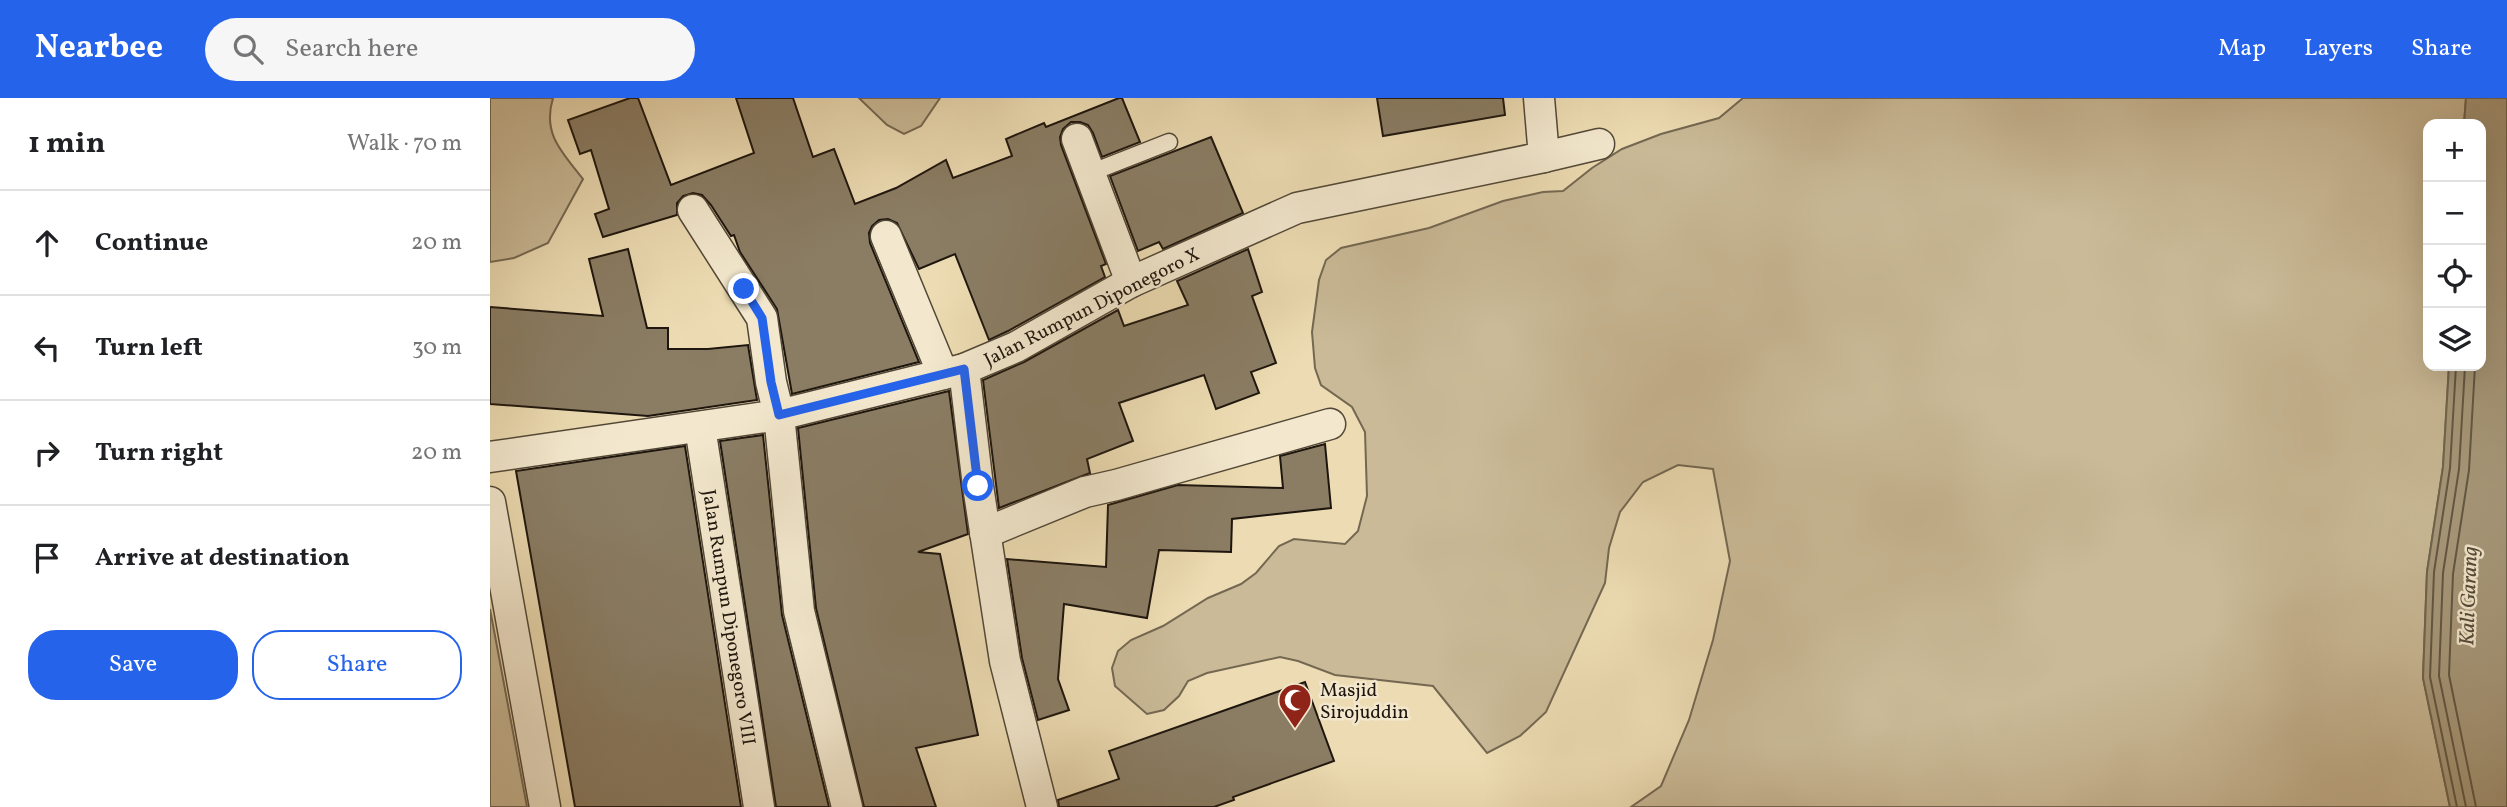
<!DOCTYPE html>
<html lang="en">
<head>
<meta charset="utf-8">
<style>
	:root { --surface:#fff; --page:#f6f6f6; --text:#202124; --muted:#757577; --line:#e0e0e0; --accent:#2563eb }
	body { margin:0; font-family:Vollkorn,serif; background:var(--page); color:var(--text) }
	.controls { position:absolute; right:21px; top:21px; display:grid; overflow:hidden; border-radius:14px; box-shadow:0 7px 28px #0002 }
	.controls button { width:63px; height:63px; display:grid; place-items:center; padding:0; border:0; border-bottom:2px solid var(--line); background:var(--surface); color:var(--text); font:35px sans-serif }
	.stop { position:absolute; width:21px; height:21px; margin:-16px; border:5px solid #2563eb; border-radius:50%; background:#fff }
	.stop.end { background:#2563eb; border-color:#fff; box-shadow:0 2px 7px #0008 }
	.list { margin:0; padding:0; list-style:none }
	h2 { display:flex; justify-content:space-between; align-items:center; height:91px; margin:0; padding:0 28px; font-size:30px }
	h2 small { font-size:23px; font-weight:400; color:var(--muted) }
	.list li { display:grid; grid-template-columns:46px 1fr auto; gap:21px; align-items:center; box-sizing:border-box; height:105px; padding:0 28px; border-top:2px solid var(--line) }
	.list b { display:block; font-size:26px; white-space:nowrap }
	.list em { font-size:23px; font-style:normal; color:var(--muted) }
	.actions { display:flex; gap:14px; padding:21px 28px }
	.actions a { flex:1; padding:16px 0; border:2px solid var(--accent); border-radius:28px; text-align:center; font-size:24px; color:var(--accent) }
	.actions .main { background:var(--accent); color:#fff }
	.icon { flex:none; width:38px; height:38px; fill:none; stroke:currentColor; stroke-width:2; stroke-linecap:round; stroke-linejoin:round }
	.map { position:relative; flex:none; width:2017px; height:709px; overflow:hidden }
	header { display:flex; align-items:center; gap:42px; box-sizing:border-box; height:98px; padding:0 35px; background:var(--accent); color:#fff }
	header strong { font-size:33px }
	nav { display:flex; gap:38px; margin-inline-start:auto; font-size:24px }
	.search { width:490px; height:63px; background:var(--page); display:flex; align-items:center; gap:18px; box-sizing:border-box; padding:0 24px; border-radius:38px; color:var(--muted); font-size:26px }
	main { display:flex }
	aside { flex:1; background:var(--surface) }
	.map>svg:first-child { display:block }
	.green { fill:#caba97; stroke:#746852; stroke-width:2 }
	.water { fill:#a7997b; stroke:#70654f; stroke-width:2 }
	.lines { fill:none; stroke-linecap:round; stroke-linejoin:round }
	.shore { stroke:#625844; stroke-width:2 }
	.building { fill:#8a7d64; stroke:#1e160e; stroke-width:2 }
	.service-casing { stroke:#524837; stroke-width:19 }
	.minor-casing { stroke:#524837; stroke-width:33 }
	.service { stroke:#f3e8ce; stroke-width:16 }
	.minor { stroke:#f3e8ce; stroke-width:30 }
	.route { stroke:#2563eb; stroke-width:9 }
	.labels { text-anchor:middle; stroke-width:5; stroke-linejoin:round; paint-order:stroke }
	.street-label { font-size:19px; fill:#1e160e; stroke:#f3e8ce }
	.poi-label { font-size:19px; fill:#1e160e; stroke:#f3e8ce; text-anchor:start }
	.water-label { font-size:21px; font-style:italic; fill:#554a3a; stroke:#f3e8ce }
</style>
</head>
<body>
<header>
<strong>Nearbee</strong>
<div class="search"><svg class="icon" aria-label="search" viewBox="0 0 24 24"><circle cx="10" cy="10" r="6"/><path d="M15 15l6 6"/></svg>Search here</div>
<nav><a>Map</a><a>Layers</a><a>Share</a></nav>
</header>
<main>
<aside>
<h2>1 min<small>Walk · 70 m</small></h2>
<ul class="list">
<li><svg class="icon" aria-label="ahead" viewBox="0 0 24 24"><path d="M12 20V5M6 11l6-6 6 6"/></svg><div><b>Continue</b></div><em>20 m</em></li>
<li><svg class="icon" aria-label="left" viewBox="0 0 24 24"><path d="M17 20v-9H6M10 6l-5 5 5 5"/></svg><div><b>Turn left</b></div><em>30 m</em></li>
<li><svg class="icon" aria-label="right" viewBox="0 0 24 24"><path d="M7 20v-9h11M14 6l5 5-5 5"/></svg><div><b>Turn right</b></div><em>20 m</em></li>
<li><svg class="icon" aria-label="arrive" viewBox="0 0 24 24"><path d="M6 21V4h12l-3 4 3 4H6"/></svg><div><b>Arrive at destination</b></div></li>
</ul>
<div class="actions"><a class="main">Save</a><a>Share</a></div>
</aside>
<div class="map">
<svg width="2017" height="709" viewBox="0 0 2017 709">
	<rect width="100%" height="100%" fill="#eddcb3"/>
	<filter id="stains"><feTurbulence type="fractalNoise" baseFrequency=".00286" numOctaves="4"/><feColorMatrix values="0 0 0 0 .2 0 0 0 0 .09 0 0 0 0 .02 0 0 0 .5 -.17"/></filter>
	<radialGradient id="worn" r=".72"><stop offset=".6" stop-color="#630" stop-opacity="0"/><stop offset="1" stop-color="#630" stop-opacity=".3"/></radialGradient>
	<!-- green -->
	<g class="green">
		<path d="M0,0H63C52,36 72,54 93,81L58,145L24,160L0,164Z"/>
		<path d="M369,0H450L431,28L414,36L397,27Z"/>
		<path d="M1253,0H1976L1974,26H1938V268H1959L1953,369L1937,474L1933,580L1960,709H1141L1171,688L1199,622L1223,542L1240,463L1223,371L1188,367L1153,384L1130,414L1119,450L1115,485L1056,614L1030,638L997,655L943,588L845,577L808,563L790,559L717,575L698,583L689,598L674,612L657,616L625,588L622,570L628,553L641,542L673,528L718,500L751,486L766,475L789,448L804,441L855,446L868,433L877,398L875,334L862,309L831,287L825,270L822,234L829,182L836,162L851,150L939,130L1013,103L1053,94L1073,93L1102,70L1132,51L1171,36L1229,20Z"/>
		<path d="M0,511L37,709H0Z"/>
	</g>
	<!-- water -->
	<path class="water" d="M1976,0H2017V709H1960L1933,580L1937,474L1953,369L1959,268H1991V26H1974Z"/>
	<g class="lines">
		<!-- shore -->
		<g class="shore">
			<path d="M1966,268L1960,370L1944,474L1940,579L1967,709"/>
			<path d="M1975,268L1969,371L1953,475L1949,578L1976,709"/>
			<path d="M1985,268L1979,372L1963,476L1959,577L1986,709"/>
		</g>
	</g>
	<!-- building -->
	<g class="building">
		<path d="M140,0H148L181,87L264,55L246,0H303L323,59L344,51L365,106L406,90L456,62L463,80L522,58L516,41L554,25L556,29L629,0H632L650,44L612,59L603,35L598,27L590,24H581L573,31L570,39L571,47L616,166L611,168L615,179L518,233L499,242L465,156L429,171L407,125L398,121L389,122L382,128L379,135L380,145L429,264L302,296L287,211L250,154L244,137L241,138L221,107L212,97L203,95L193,98L187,105V117L113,139L105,116L119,111L101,52L90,56L78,22Z"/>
		<path d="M887,0H1013L1015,17L893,38Z"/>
		<path d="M721,39L753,115L673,151L669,144L648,153L620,78Z"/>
		<path d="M138,151L157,230H178V251H218L258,247L267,302L158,318L0,306V209L113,218L99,161Z"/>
		<path d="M758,151L772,194L762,198L786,265L761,274L769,295L726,311L714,277L629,305L643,343L597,361L600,375L509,410L493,282L534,264L628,212L634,228L698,207L687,183Z"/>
		<path d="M459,293L478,436L428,454L450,456L488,637L426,650L446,709H374L326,510L308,330Z"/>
		<path d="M273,337L292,517L339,709H286L230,343Z"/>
		<path d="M835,346L841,410L742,421L741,454L669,452L657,520L574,506L568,581L579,612L548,622L532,560L517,461L616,469L618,407L688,387L793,390L790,358Z"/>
		<path d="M195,348L251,709H85L26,373Z"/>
		<path d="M815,584L844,663L743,699L744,702L724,709H569L568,702L629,681L619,653Z"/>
	</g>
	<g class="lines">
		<defs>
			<path id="service" d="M600,75L679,44"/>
			<g id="minor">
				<path d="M587,41L641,184"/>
				<path d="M1054,59L1109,46"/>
				<path d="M203,112L272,220L281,284L289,317L309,513L357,709"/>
				<path d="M396,138L453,276"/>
				<path d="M474,271L488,388L515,563L552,709"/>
				<path d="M210,329L269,709"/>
				<path d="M0,359L289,317L474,271L526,249L641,184L807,110L1054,59L1049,0"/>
				<path d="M0,404L55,709"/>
				<path d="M495,435L595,394L626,387L840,326"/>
			</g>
		</defs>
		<!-- service casing -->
		<use href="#service" class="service-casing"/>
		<!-- minor casing -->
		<use href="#minor" class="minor-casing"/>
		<!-- service -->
		<use href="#service" class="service"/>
		<!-- minor -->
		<use href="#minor" class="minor"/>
	</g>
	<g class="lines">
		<!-- route -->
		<path class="route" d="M254,191L272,220L281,284L289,317L474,271L488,388"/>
	</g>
	<!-- icons -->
	<defs>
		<symbol id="mosque-pin" viewBox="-11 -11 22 30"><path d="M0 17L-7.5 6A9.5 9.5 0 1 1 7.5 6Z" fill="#8f2418" stroke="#f3e8ce"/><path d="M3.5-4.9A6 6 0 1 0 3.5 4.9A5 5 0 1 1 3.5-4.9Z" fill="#fff"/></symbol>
	</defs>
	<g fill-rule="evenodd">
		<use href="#mosque-pin" x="786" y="583" width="38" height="52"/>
	</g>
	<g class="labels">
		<!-- street labels -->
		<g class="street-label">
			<text transform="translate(601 208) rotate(-27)" y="7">Jalan Rumpun Diponegoro X</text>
			<text transform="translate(240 519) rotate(81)" y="7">Jalan Rumpun Diponegoro VIII</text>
		</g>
		<!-- poi labels -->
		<g class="poi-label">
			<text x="830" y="598">Masjid<tspan x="830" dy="22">Sirojuddin</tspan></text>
		</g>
		<!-- water labels -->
		<g class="water-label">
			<text transform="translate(1978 498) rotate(-88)" y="7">Kali Garang</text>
		</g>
	</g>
	<rect width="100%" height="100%" filter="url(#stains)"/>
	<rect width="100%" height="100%" fill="url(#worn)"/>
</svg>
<div class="controls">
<button>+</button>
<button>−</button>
<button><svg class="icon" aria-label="locate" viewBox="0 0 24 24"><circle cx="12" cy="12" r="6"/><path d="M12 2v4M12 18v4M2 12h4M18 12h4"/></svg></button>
<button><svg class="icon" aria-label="layers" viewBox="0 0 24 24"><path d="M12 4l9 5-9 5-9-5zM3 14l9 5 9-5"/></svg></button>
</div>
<div class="stop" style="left:488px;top:388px"></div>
<div class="stop end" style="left:254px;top:191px"></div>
</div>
</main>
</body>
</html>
